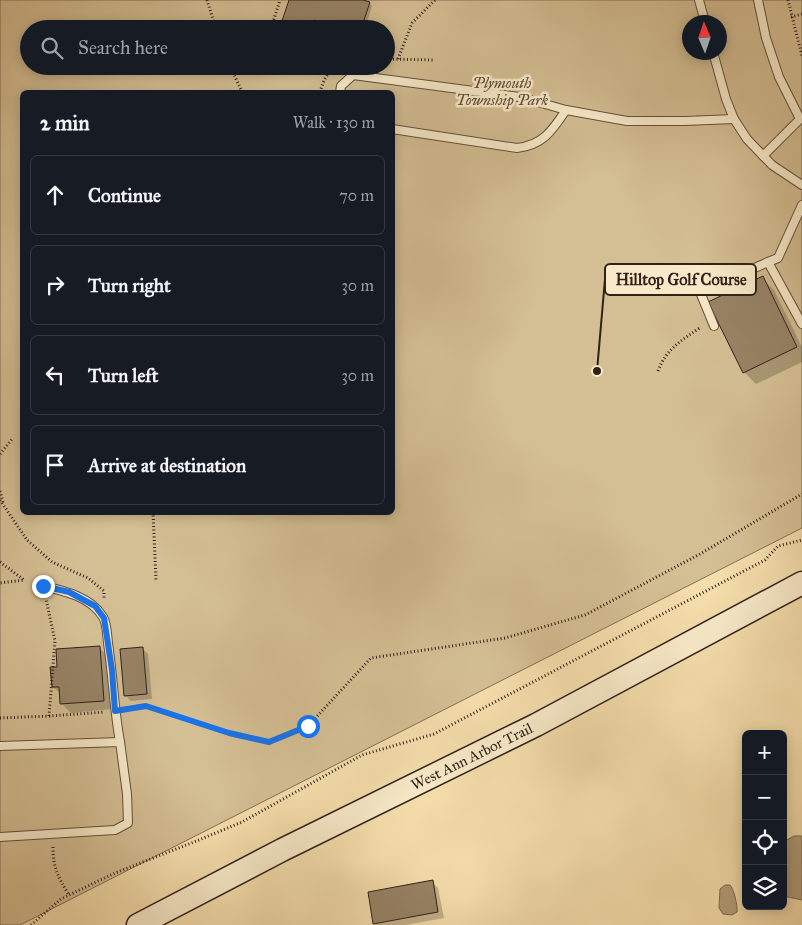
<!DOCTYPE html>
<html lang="en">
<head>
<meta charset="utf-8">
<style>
	:root { --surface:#171b24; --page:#20242c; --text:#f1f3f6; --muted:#9ea1a6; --line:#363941 }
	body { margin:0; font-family:"IM FELL Great Primer",serif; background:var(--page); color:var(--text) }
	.controls { position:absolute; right:15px; bottom:15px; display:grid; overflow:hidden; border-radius:8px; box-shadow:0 2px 12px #0003 }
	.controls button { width:45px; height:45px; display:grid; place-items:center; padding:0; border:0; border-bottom:1px solid var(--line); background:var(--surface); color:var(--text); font:25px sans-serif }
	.compass { position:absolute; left:682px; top:15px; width:45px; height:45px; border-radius:50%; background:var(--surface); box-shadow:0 2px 12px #0003; rotate:358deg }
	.stop { position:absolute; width:15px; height:15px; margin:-11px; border:4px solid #1a73e8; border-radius:50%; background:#fff }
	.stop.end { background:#1a73e8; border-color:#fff; box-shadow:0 1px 5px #0008 }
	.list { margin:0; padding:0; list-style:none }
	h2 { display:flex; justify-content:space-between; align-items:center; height:65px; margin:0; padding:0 20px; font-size:21px }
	h2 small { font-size:16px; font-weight:400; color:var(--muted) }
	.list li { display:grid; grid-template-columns:32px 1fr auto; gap:15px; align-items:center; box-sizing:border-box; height:80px; margin:0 10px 10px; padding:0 10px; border:1px solid var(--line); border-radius:8px }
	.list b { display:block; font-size:19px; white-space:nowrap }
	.list em { font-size:16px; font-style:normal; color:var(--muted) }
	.icon { flex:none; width:28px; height:28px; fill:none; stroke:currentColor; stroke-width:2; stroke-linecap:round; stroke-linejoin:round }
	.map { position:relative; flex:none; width:802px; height:925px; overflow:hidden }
	.search { position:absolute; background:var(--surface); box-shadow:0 2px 12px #0003; left:20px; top:20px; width:375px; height:55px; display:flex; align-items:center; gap:12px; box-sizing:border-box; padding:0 18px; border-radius:28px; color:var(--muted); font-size:19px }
	.panel { position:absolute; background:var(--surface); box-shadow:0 2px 12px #0003; left:20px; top:90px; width:375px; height:425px; border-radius:8px }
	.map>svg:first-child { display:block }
	.green { fill:#d4be93; stroke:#837056; fill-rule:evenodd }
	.water { fill:#b39e7a; stroke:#7f6c53 }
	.shadow { fill:#0003 }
	.building { fill:#978365; stroke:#322119 }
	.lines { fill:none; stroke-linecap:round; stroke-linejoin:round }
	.lane-casing { stroke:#63503e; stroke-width:10 }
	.secondary-casing { stroke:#322119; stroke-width:25 }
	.path { stroke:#322119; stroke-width:3; stroke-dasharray:1 2.5; stroke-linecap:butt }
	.lane { stroke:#f8eac9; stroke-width:8 }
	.secondary { stroke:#f8eac9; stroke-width:22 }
	.route { stroke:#1a73e8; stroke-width:6 }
	.labels { text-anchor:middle; stroke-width:5; stroke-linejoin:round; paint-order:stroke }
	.park-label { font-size:15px; font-style:italic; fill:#5a4838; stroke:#f8eac9 }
	.street-label { font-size:15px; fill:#322119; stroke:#f8eac9 }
	.leader { fill:none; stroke:#322119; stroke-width:2 }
	.callout-dot { fill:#322119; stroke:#f8eac9; stroke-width:2 }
	.callout { fill:#f8eac9; stroke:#322119; stroke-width:2 }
	.callout-label { font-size:16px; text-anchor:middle; font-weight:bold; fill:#322119 }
</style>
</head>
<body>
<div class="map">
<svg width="802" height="925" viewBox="0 0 802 925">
	<rect width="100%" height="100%" fill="#f5deac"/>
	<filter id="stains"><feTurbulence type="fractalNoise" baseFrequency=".004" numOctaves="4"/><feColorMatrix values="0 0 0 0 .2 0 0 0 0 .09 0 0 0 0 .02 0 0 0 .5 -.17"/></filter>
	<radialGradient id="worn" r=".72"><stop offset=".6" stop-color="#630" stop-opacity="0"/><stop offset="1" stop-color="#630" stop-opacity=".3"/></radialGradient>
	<!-- green -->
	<path class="green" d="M0,0H802V528L20,925H0ZM690,22H720V52H690ZM29,29H386V66H29ZM22,92H392V512H22Z"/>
	<!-- water -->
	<g class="water">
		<path d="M794,836H802V900L783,896V842Z"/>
		<path d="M725,885H730C734,889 738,907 737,912L732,915L723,914L719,908L720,889Z"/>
	</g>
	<!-- shadow -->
	<g class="shadow">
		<path d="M290,0H359L369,3L372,6L365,29H339L316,21L314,29H294L282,23Z"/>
		<path d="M762,278L774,290L802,347V362L756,384L744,372Z"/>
		<path d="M99,647L108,657L112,709L71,713L61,703V694L53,687L59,668Z"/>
		<path d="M142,648L148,654L152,699L131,701L125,695Z"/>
		<path d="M432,882L438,888L444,918L405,925H376L374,924Z"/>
	</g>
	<!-- building -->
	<g class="building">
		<path d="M289,0H363L370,2L361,29H342L314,20L311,29H297L281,24Z"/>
		<path d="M763,276L797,347L743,373L708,302Z"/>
		<path d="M100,646L104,701L60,704L59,687H52L50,667H57L56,649Z"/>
		<path d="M143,647L147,694L124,696L120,649Z"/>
		<path d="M433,880L438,912L373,924L368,892Z"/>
	</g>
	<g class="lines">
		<defs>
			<g id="lane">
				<path d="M699,0L705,22"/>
				<path d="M758,0L766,38L779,77L800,119L763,156"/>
				<path d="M713,52L726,99L734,119L747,139L772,165L802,185"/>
				<path d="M340,92L341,86L353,75L520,97L566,110L627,121H685L734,119"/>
				<path d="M392,129L517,148C543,145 552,131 566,110"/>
				<path d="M802,205L778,258L768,262L802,324"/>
				<path d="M714,326L700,292L768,262"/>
				<path d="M43,586C65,591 91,597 103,617C107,623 107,635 108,643C113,676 114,709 120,742"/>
				<path d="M0,746L120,742L127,794L128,823L115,830L0,837"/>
			</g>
			<g id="secondary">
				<path id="s1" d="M138,925L282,850L536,725L802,583"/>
			</g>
		</defs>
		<!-- lane casing -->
		<use href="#lane" class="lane-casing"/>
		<!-- secondary casing -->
		<use href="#secondary" class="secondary-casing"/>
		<!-- path -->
		<g class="path">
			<path d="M207,0L216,29"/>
			<path d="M788,0L802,56"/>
			<path d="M791,17L802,14"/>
			<path d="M275,29L272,25L280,0"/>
			<path d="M386,59L434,60"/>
			<path d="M398,59L412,23L435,0"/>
			<path d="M230,66L242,92"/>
			<path d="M320,92C323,82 327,71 337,66"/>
			<path d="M658,371C666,349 682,340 701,327"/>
			<path d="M0,454L13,438"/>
			<path d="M0,491L3,502"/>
			<path d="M0,500L27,540L52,562L88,578L104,591V598"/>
			<path d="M153,512L156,580"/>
			<path d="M0,562L24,580L0,583"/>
			<path d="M128,709L146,706L229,733L269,743L308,726L371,658L505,638L585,615L700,554L802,494"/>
			<path d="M49,716L104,712"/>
			<path d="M0,718L49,716L55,641L46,599"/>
			<path d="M53,847C53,868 58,877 69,895"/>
			<path d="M31,925L61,899L69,895L115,873L194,842L242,822L362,755L434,734L765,560L778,546L802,540"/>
		</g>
		<!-- lane -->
		<use href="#lane" class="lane"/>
		<!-- secondary -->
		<use href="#secondary" class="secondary"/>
	</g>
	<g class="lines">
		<!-- route -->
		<path class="route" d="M43,586L69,592L95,606L104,618L112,670L115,711L146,706L229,733L269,742L308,726"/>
	</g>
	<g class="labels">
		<!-- park labels -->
		<g class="park-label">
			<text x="502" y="88">Plymouth<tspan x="502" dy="17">Township Park</tspan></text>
		</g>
		<!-- street labels -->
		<g class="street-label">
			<text dy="5" stroke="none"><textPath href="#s1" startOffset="374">West Ann Arbor Trail</textPath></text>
		</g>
	</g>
	<!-- callouts -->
	<path class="leader" d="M597 371L605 279"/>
	<circle class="callout-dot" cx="597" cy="371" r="5"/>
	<rect class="callout" x="605" y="264" width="151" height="31" rx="5"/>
	<g class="callout-label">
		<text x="681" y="285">Hilltop Golf Course</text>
	</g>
	<rect width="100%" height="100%" filter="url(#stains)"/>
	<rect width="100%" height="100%" fill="url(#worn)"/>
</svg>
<div class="controls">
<button>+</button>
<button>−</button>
<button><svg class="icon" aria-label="locate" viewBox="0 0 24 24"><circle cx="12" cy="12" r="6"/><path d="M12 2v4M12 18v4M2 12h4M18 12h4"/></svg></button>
<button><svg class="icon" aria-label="layers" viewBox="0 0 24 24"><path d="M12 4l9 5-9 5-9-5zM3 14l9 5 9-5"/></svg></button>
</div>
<svg class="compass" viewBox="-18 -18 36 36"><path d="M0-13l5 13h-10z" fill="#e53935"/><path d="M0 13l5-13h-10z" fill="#9ea1a6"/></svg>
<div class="stop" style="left:308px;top:726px"></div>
<div class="stop end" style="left:43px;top:586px"></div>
<div class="search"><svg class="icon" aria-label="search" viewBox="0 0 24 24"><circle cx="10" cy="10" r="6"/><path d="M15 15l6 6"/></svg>Search here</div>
<section class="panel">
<h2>2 min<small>Walk · 130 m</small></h2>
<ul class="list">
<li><svg class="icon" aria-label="ahead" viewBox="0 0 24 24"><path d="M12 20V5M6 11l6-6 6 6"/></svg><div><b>Continue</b></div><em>70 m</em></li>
<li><svg class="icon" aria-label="right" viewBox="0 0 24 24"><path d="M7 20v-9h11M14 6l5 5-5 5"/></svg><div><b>Turn right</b></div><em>30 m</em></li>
<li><svg class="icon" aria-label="left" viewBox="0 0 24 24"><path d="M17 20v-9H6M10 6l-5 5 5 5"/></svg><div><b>Turn left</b></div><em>30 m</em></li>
<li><svg class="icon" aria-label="arrive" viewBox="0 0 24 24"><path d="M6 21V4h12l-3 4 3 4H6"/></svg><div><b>Arrive at destination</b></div></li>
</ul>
</section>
</div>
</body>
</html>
